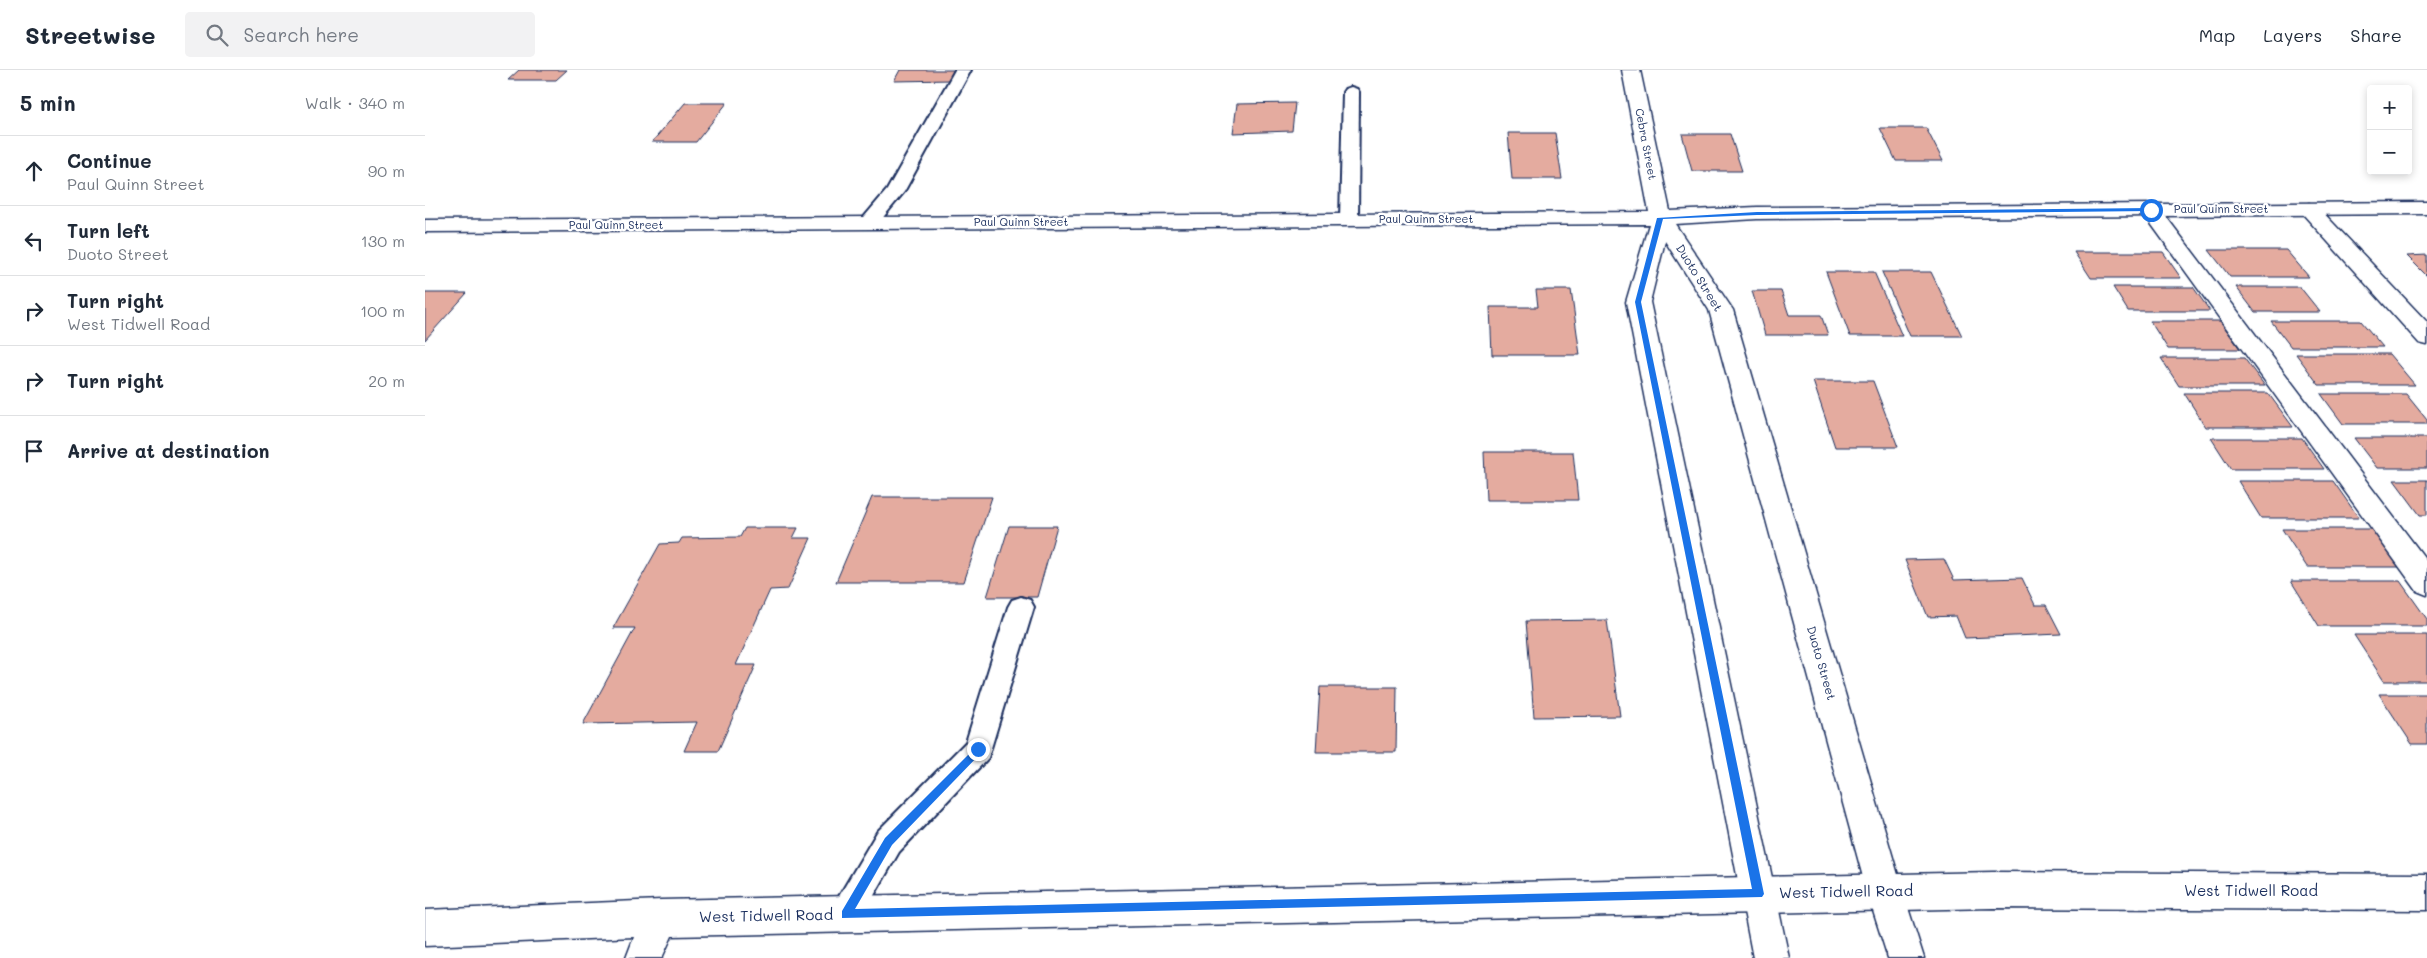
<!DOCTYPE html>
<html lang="en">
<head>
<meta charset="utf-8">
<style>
	:root { --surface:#fff; --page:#f2f2f3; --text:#1f2937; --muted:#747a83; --line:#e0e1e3 }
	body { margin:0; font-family:Mali,sans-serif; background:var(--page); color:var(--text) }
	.controls { position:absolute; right:15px; top:15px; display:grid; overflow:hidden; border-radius:5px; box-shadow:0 2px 8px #0003 }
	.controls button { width:45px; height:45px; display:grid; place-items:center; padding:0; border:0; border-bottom:1px solid var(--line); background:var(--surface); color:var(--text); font:25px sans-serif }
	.stop { position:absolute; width:15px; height:15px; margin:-11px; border:4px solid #1a73e8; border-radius:50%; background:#fff }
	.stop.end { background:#1a73e8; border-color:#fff; box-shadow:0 1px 5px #0008 }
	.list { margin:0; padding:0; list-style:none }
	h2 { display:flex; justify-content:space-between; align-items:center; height:65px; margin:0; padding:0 20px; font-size:21px }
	h2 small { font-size:16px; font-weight:400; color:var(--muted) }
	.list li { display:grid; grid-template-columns:32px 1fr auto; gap:15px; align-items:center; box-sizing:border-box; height:70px; padding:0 20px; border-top:1px solid var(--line) }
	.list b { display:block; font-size:19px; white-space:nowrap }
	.list p { margin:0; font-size:16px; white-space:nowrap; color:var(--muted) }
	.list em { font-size:16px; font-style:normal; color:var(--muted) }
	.icon { flex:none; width:28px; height:28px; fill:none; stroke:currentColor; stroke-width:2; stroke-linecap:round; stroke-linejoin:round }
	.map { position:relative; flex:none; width:2002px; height:888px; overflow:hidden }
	header { display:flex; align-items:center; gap:30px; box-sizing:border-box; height:70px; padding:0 25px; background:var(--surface); border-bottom:1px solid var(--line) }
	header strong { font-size:24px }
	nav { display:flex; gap:28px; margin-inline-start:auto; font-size:18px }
	.search { width:350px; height:45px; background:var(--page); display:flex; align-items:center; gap:12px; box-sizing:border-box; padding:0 18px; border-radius:5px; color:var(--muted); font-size:19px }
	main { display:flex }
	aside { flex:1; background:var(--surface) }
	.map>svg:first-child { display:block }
	.building { fill:#e4ab9f; stroke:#1b2f5e }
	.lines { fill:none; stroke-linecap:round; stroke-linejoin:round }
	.service-casing { stroke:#1b2f5e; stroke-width:4 }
	.minor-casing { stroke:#1b2f5e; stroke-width:3 }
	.tertiary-casing { stroke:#1b2f5e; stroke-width:3 }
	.secondary-casing { stroke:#1b2f5e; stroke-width:3 }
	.service { fill:#fff; fill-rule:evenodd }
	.minor { fill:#fff; fill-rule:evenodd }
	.tertiary { fill:#fff; fill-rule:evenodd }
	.secondary { fill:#fff; fill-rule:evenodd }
	.route { fill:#1a73e8 }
	.labels { text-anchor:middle; stroke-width:4.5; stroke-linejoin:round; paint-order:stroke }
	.far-street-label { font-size:11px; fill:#1b2f5e; stroke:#fff }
	.street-label { font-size:12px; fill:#1b2f5e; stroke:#fff }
	.near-street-label { font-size:15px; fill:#1b2f5e; stroke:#fff }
</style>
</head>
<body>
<header>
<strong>Streetwise</strong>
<div class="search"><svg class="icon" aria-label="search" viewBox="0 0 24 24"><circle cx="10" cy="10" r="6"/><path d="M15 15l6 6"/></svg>Search here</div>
<nav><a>Map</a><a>Layers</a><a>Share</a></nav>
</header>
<main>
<aside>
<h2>5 min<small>Walk · 340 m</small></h2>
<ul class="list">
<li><svg class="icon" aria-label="ahead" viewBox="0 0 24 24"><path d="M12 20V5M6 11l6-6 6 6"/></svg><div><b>Continue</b><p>Paul Quinn Street</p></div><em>90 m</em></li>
<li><svg class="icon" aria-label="left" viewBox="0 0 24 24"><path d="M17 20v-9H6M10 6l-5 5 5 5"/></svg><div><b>Turn left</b><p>Duoto Street</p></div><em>130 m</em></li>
<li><svg class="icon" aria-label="right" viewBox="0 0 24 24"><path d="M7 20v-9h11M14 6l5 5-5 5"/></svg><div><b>Turn right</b><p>West Tidwell Road</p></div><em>100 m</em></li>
<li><svg class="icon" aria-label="right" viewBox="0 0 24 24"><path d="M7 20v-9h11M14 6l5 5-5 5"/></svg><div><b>Turn right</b></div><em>20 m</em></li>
<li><svg class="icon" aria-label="arrive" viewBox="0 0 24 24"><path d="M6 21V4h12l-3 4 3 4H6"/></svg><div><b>Arrive at destination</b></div></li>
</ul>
</aside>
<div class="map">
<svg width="2002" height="888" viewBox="0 0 2002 888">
	<rect width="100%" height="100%" fill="#fff"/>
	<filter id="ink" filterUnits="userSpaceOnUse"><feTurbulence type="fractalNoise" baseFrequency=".02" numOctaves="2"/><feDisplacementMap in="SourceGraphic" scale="10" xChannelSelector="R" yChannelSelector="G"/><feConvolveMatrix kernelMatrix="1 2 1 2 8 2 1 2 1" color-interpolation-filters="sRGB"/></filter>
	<g filter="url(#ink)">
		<!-- building -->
		<g class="building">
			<path d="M94,0H142L131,10H83Z"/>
			<path d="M475,0H531L526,10L469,11Z"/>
			<path d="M260,33H302L271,72H227Z"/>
			<path d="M870,33L867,61L808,63L812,34Z"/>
			<path d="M1455,58H1501L1518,91H1471Z"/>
			<path d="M1083,63H1130L1137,109H1087Z"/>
			<path d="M1257,64H1305L1317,101H1267Z"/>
			<path d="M1784,180H1861L1884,207H1805Z"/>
			<path d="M1649,182H1738L1756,208H1666Z"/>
			<path d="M2002,185V206L1982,186Z"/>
			<path d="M1401,202H1449L1477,266H1425Z"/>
			<path d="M1457,202H1506L1537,266H1485Z"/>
			<path d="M1688,217H1768L1785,241H1703Z"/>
			<path d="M1811,217H1875L1895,242H1830Z"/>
			<path d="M1111,220H1146L1155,285H1067L1065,237H1113Z"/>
			<path d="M1327,221H1356L1364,245H1396L1403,265H1340Z"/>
			<path d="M0,223H42L0,270Z"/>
			<path d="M1725,251H1795L1815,279H1743Z"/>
			<path d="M1846,251H1936L1958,277H1866Z"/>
			<path d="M1871,284H1964L1990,315H1894Z"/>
			<path d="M1736,288H1819L1840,316H1754Z"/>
			<path d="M1388,311H1448L1473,377H1410Z"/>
			<path d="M1759,323H1843L1868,357H1781Z"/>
			<path d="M1896,324H1981L2002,350V354H1918Z"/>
			<path d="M1786,368H1877L1899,399H1806Z"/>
			<path d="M1929,368H2002V398H1952Z"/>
			<path d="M1059,382H1148L1153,430H1061Z"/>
			<path d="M1969,410H2002V445H1995Z"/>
			<path d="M1813,411H1908L1934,448H1836Z"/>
			<path d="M447,427H567L539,512H411Z"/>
			<path d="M584,456H632L612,527H562Z"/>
			<path d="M320,458H373L368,468H386L363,519L345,520L311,595H331L293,681H259L272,652L158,654L210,558H188L235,474L254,473L257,468L315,467Z"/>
			<path d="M1857,459H1950L1978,497H1882Z"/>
			<path d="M1519,489L1529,510L1597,508L1610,535H1621L1636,564L1540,568L1531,546L1503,547L1480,490Z"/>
			<path d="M1866,511H1975L2002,549V556H1894Z"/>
			<path d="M1182,550L1195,646L1109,647L1101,551Z"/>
			<path d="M1929,565H2002V611H1959Z"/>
			<path d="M895,617H972L971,682H891Z"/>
			<path d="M1954,624H2002V674H1987Z"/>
		</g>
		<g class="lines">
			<defs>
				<g id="service">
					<path d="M530,0H546L479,122L450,157H436L434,153L462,120Z"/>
					<path d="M926,17L932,19L934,22L933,150L930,154H918L915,150L918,22L920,19Z"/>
					<path d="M596,527L605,530L609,537L563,688L474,782L432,855L421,860L410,855L405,844L410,833L452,762L541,672L583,537L587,530Z"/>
				</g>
				<g id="minor">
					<path d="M1884,133L1891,135L2002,252V275L1994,273L1877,143L1873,139L1877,135Z"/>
					<path d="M1726,134L1733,136L2002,491V525L1992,521L1719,144L1715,140L1719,136Z"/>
				</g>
				<path id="tertiary" d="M1197,0H1215L1245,141L1332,137L2002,132V144L1332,149L1250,154L1308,240L1478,822L1499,888H1463L1442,822L1284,240L1240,171L1225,232L1364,888H1328L1201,232L1224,154L0,162V150L1224,142Z"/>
				<path id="secondary" d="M1568,802L2002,804V840L1568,838L247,866L237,888H201L209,867L0,876V840L236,830Z"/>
			</defs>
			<!-- service casing -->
			<use href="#service" class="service-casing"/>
			<!-- minor casing -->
			<use href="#minor" class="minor-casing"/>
			<!-- tertiary casing -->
			<use href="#tertiary" class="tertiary-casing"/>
			<!-- secondary casing -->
			<use href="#secondary" class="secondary-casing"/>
			<!-- service -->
			<use href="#service" class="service"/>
			<!-- minor -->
			<use href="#minor" class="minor"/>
			<!-- tertiary -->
			<use href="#tertiary" class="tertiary"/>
			<!-- secondary -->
			<use href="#secondary" class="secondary"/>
		</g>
	</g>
	<!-- route -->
	<path class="route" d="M1726,138L1728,141L1332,145L1238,149L1216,232L1339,824L1337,827L417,848V841L460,768L553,675L558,679L557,682L467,775L430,839L1327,819L1210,232L1232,148L1332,142Z"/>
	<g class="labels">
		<!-- far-street labels -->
		<g class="far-street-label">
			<text transform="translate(1221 74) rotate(79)" y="4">Cebra Street</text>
			<text x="1796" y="143">Paul Quinn Street</text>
			<text x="1001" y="153">Paul Quinn Street</text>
			<text x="596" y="156">Paul Quinn Street</text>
			<text x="191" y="159">Paul Quinn Street</text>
		</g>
		<!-- street labels -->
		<g class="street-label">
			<text transform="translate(1274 208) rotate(58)" y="4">Duoto Street</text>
			<text transform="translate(1396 593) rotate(74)" y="4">Duoto Street</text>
		</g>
		<!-- near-street labels -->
		<g class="near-street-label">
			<text x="1826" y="826">West Tidwell Road</text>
			<text transform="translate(1421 822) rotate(-1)" y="5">West Tidwell Road</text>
			<text transform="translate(341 846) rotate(-1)" y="5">West Tidwell Road</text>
		</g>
	</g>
</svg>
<div class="controls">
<button>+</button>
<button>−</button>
</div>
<div class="stop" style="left:1726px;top:140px"></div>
<div class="stop end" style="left:553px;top:679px"></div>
</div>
</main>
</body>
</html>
